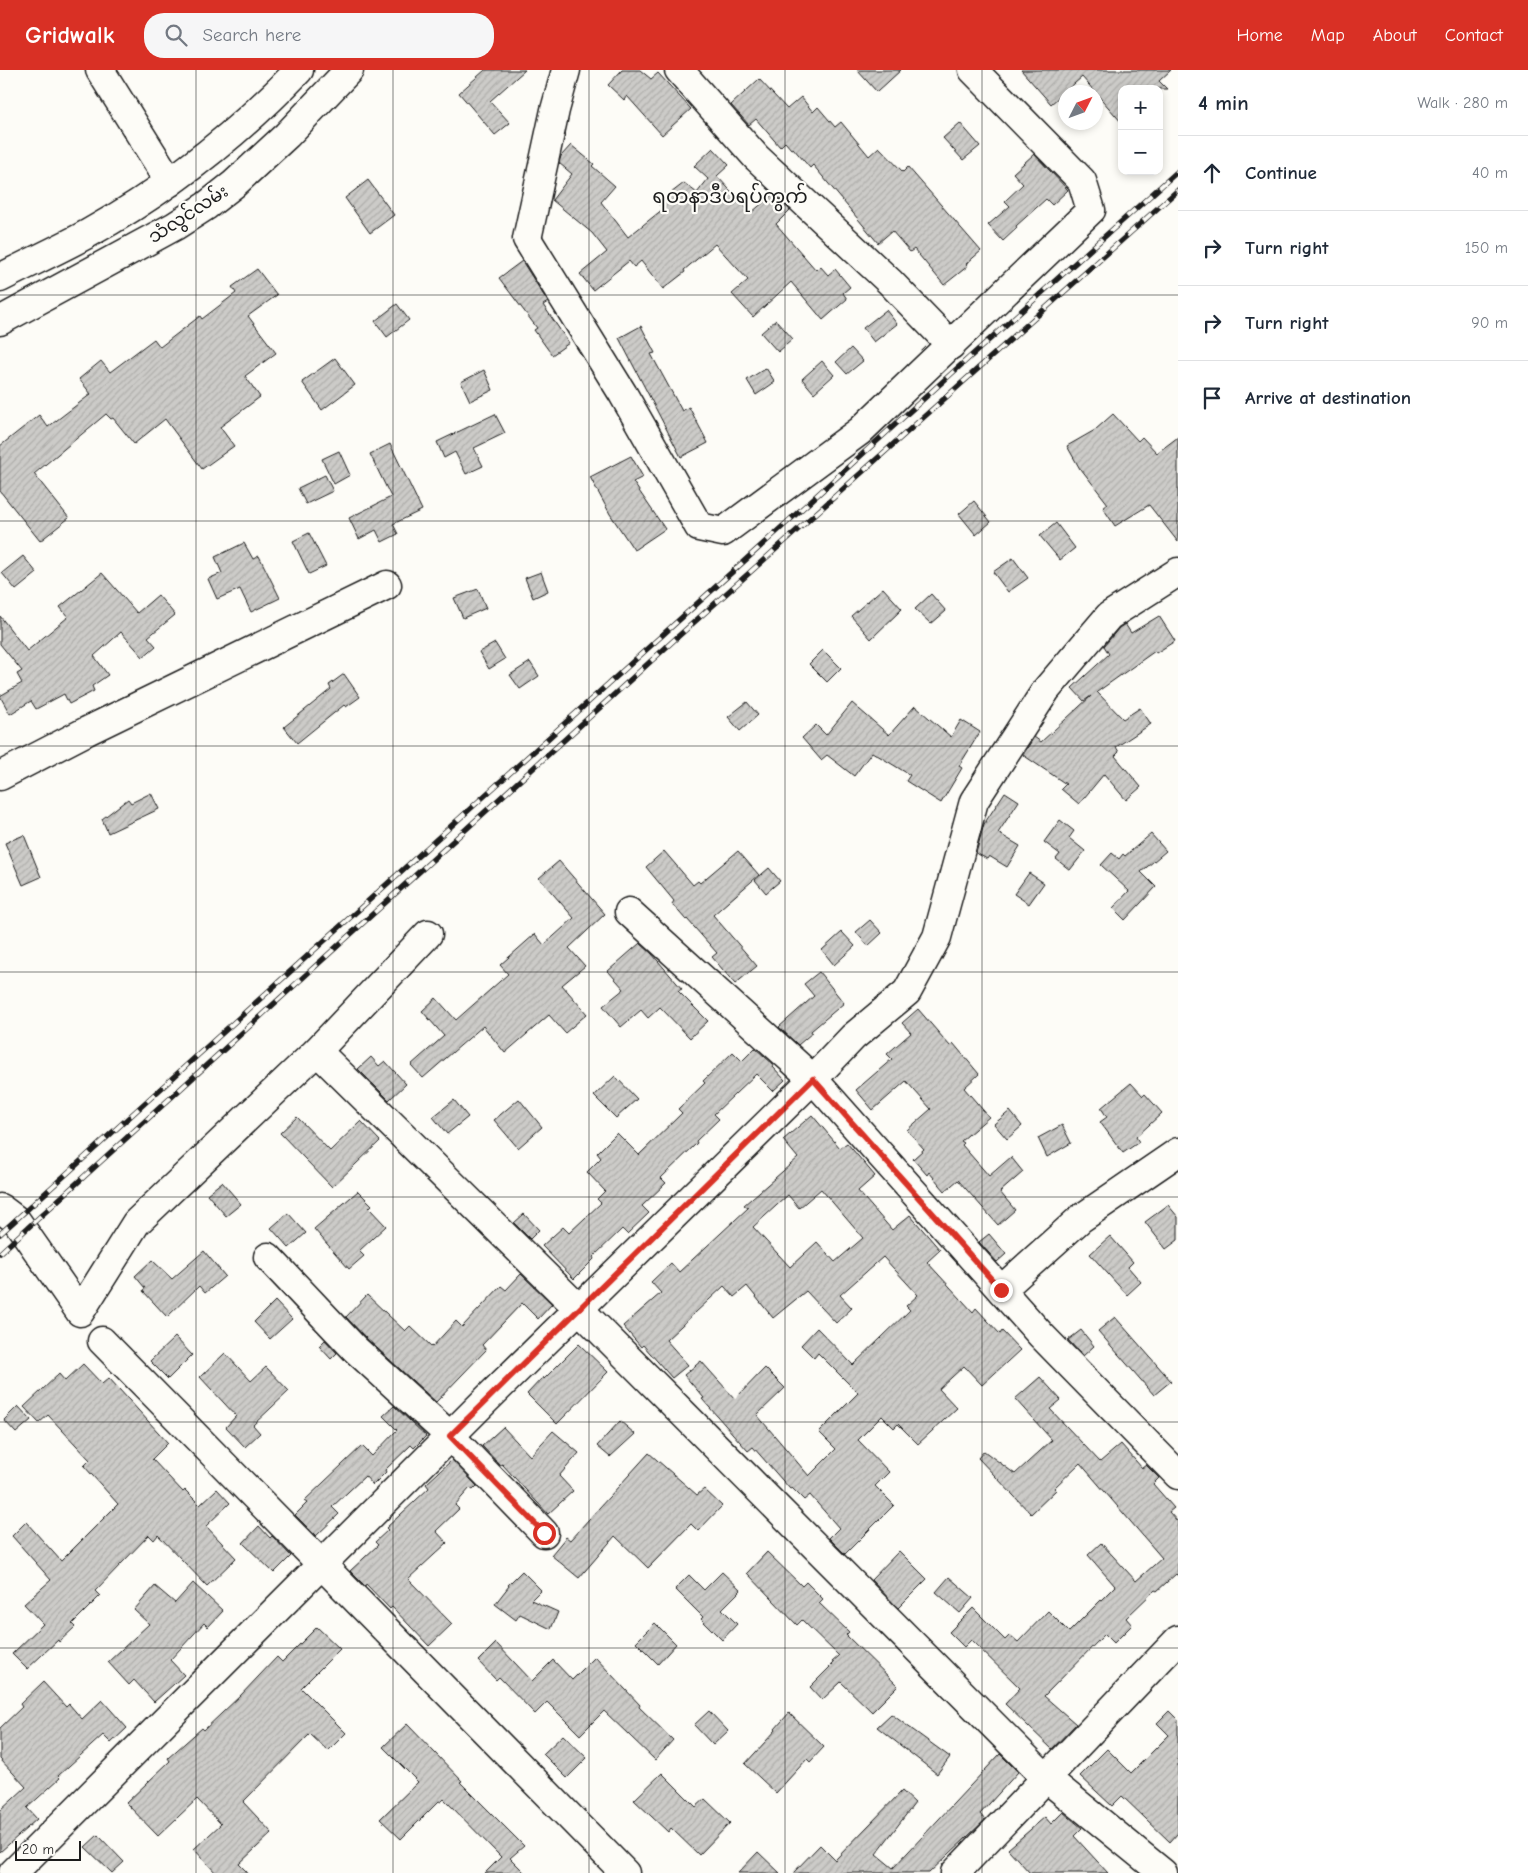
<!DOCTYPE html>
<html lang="en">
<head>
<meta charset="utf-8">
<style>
	:root { --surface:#fff; --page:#f6f6f7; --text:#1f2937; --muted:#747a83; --line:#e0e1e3; --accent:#d93025 }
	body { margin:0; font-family:"Comic Neue","Noto Sans Myanmar",sans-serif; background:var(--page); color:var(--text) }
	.controls { position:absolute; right:15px; top:15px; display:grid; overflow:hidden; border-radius:10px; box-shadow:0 2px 8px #0003 }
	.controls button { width:45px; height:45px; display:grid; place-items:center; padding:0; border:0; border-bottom:1px solid var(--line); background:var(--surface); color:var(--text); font:25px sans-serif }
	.compass { position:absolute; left:1058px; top:15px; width:45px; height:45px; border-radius:50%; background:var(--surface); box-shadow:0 2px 8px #0003; rotate:48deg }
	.scale { position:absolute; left:15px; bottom:12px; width:66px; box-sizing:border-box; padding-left:5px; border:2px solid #1c1c1c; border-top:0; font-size:14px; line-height:18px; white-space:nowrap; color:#1c1c1c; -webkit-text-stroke:4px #fdfcf7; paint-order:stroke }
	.stop { position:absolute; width:15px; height:15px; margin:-11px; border:4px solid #d93025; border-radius:50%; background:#fff }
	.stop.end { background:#d93025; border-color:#fff; box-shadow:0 1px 5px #0008 }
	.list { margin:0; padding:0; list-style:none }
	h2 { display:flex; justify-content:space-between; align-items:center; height:65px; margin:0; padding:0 20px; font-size:21px }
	h2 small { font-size:16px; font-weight:400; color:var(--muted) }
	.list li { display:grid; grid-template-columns:32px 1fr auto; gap:15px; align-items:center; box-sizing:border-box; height:75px; padding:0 20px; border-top:1px solid var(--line) }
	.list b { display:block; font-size:19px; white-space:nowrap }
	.list em { font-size:16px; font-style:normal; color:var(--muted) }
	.icon { flex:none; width:28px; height:28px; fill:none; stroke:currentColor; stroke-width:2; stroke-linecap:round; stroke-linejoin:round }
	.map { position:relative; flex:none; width:1178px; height:1803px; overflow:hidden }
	header { display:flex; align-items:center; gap:30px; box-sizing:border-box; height:70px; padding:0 25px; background:var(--accent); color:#fff }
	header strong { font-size:24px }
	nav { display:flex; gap:28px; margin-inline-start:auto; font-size:18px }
	.search { width:350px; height:45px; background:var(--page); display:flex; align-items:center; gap:12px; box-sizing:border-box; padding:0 18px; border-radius:20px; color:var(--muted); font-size:19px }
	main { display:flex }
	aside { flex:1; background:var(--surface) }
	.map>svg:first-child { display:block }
	.building { fill:url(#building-hatch); stroke:#1c1c1c; fill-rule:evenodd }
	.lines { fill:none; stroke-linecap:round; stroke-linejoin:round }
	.minor-casing { stroke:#1c1c1c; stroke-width:31 }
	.major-casing { stroke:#1c1c1c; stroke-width:31 }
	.minor { stroke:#fdfcf7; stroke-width:28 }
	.major { stroke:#fdfcf7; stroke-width:28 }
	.rail-casing { stroke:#1c1c1c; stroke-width:5.5 }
	.rail { stroke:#fdfcf7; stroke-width:4; stroke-dasharray:11; stroke-linecap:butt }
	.route { stroke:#d93025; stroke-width:6 }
	.grid { fill:none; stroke:#1c1c1c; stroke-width:1; stroke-opacity:0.55 }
	.labels { text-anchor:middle; stroke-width:4.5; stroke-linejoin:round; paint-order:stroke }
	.street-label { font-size:18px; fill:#1c1c1c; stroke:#fdfcf7 }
	.quarter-label { font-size:20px; fill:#1c1c1c; stroke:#fdfcf7 }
</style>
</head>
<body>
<header>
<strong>Gridwalk</strong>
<div class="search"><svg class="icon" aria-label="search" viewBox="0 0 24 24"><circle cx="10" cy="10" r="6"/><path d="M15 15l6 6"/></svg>Search here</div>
<nav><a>Home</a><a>Map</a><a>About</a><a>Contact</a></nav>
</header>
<main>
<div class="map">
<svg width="1178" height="1803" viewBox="0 0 1178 1803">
	<defs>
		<pattern id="building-hatch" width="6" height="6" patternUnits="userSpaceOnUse" patternTransform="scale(1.25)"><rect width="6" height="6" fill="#cccbc8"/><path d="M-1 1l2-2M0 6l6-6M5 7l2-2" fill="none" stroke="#afaeab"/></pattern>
	</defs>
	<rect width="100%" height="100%" fill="#fdfcf7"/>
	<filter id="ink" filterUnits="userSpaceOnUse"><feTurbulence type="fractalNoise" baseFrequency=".02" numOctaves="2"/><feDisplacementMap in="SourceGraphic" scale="10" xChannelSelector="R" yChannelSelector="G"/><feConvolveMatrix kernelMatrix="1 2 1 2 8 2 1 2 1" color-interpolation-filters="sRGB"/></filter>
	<g filter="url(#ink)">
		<!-- building -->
		<g class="building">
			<path d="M485,0H525L490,31L510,53L495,65L459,23Z"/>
			<path d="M622,0H640L651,9L658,3L691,39L662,65L627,26L624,30L608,15Z"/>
			<path d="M857,0H901L877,22Z"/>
			<path d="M1021,0H1171L1159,11L1167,19H1122V53L1082,7L1051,34Z"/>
			<path d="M759,9L787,39L801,27L813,42L818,37L835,57L841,52L869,86L879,77L903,102L908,97L981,181L966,194L968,196L944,215L914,179L910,182L892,161L878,173L813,95L810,98L793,78L791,79L785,72L780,77L756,49L749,55L731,35Z"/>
			<path d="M960,53L980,76L963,90L943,68Z"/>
			<path d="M571,75L594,94L592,96L615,116L601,132L628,167L663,139L658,133L684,113L697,123L708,109L694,96L713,78L729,95L717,106L751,143L773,124L790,140L776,154L816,200L820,196L828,205L835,199L850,217L843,223L847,229L823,250L791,212L753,247L732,224L748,210L715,174L684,200L685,202L663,219L641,191L634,197L629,191L593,220L580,204L607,182L592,163L552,130L572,104L559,93L561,86Z"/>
			<path d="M1034,84L1068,120L1052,135L1046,129L1016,156L1017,158L1003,171L988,155L1010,136L1005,131L1023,114L1013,103Z"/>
			<path d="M368,110L394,145L370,163L345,128Z"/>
			<path d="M522,191L548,232L543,235L569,273L552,285L534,260L537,258L499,208Z"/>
			<path d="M257,199L277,225L248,246L276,283L245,306L260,327L220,357L234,376L202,399L165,349L134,374L113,348L111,349L106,344L34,404L69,448L40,471L0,421V376L39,345L48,357L91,324L79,309L101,291L110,302L154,269L160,277L200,246L202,249L236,223L232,217Z"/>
			<path d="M397,234L409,250L387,267L375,251Z"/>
			<path d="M886,240L897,254L874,272L863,258Z"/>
			<path d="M776,250L793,269L778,282L761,263Z"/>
			<path d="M641,256L655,283L651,284L682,341L689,337L708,373L681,387L619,268Z"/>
			<path d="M851,278L863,291L847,304L836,292Z"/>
			<path d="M335,288L355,315L322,340L302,312Z"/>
			<path d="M822,291L834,305L814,323L802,309Z"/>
			<path d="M766,298L775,312L756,325L747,310Z"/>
			<path d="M484,300L493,320L470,331L461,312Z"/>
			<path d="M495,344L505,363L474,378L483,396L466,404L455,382L444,388L437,372Z"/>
			<path d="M1113,344L1138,371L1142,367L1157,383L1178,367V472L1149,435L1115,456L1103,438L1108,434L1081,399H1080L1067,376L1095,360Z"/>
			<path d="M390,374L422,440L393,454L398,464L382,472L376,460L359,469L349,448L391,427L370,384Z"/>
			<path d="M339,381L350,405L334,414L322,389Z"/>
			<path d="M631,386L643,407L633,412L665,459L634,480L610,444L590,407Z"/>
			<path d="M325,405L333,421L306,434L298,418Z"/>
			<path d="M974,431L991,452L976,465L959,444Z"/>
			<path d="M1056,453L1075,478L1060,490L1040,466Z"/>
			<path d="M309,463L326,496L309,504L293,471Z"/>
			<path d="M244,473L253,489L259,486L280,528L251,542L240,519L217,529L208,509L222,503L215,487Z"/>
			<path d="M23,486L37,503L16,520L2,503Z"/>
			<path d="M1013,488L1028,508L1008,522L993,502Z"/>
			<path d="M541,502L548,521L533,528L525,508Z"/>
			<path d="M102,503L137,543L158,525L175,545L148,567L156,576L143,587L121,562L94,586L108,605L92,616L94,621L69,634L64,624L36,639L31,631L10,644L0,626L22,613L17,604L22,601L0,574V546L27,581L68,547L60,537Z"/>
			<path d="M883,518L902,539L871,569L851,546Z"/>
			<path d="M478,519L486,538L463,548L454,528Z"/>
			<path d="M931,524L946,541L931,554L915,539Z"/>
			<path d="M1159,546L1175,571L1156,583L1155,581L1097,622L1123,649L1140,638L1151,654L1116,677L1119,682L1115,686L1141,717L1126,730L1104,704L1079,734L1061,719L1066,714L1023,685L1034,667L1041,672L1091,626L1084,631L1072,618L1109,584L1104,576L1119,558L1125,554L1131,563Z"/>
			<path d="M495,573L505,589L489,599L479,582Z"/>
			<path d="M823,580L841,598L827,612L809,594Z"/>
			<path d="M530,592L539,606L520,619L510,605Z"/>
			<path d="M344,604L360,627L346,637L344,635L297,673L284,657L331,619L329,615Z"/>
			<path d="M747,632L758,645L740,661L728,647Z"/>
			<path d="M852,633L889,665L915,636L951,667L961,650L980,662L959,696L962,698L941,733L906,711L910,705L872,682L854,706L827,685L821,690L802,668L816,655L826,665Z"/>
			<path d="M1005,722L1019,731L998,763L1020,776L1007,797L989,786L987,789L976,783L984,754Z"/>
			<path d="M151,723L159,739L108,763L102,749L128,729L131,733Z"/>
			<path d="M1060,750L1074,761L1069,768L1085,781L1070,800L1056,789L1060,784L1044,772Z"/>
			<path d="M1151,764L1166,781L1141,802L1156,817L1125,850L1113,838L1129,821L1101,795L1112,783L1119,789L1123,784L1125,786Z"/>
			<path d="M24,765L41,807L23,815L5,773Z"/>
			<path d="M664,781L693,815L698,811L700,813L738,781L759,805L713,845L757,896L735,914L712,887L717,883L687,849L686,850L672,834L674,831L646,797Z"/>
			<path d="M559,791L605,844L569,878L585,896L562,915L587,944L565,963L549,945L505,983L483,956L423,1008L411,995L444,966L422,941L436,928L456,950L508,904L500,895L535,864L544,875L574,848L539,808Z"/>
			<path d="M769,798L780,811L766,823L755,810Z"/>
			<path d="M1029,803L1044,813L1029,834L1014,824Z"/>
			<path d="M870,850L882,863L868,876L856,862Z"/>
			<path d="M842,862L855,876L834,895L822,880Z"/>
			<path d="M640,873L652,884L682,919L678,921L708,951L690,968L660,937L648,948L641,940L621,957L603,936L624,919L608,901Z"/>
			<path d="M819,902L844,933L811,961L812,963L798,975L779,957L814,926L804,914Z"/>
			<path d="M918,939L950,976L953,973L979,1004L964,1018L989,1047L961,1071L964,1073L962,1075L989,1106L1011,1087L1023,1102L1000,1122L1015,1140L998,1155L958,1110L945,1121L929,1102L927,1105L913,1089L924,1079L907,1060L931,1039L906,1011L873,1040L856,1020L892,989L887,984L911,963L902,953Z"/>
			<path d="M755,978L774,995L773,997L785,1010L773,1021L756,1004L714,1044L719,1049L696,1071L697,1073L661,1108L666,1113L642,1136L649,1143L627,1164L622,1159L593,1187L594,1189L574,1209L542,1176L563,1157L569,1163L601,1133L597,1129L605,1121L587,1102L601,1088L597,1083L617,1063L639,1085L682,1043L678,1039L705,1013L703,1011L733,982L742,991Z"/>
			<path d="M371,987L379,996L385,991L406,1014L389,1030L358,999Z"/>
			<path d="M615,1006L637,1029L616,1048L594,1026Z"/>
			<path d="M1131,1013L1143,1026L1145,1024L1162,1043L1136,1067L1139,1072L1123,1083L1100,1052L1107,1047L1101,1038Z"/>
			<path d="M519,1029L542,1057L518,1078L494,1050Z"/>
			<path d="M454,1030L468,1047L447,1064L433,1047Z"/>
			<path d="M1010,1041L1022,1056L1007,1069L994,1054Z"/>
			<path d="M812,1045L840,1078L847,1073L875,1106L858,1121L892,1160L910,1145L940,1180L927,1192L973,1242L976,1238L1000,1264L1002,1261L1020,1280L982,1315L964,1296L939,1319L957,1338L918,1374L898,1354L894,1358L882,1346L858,1370L889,1402L875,1416L894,1435L845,1484L829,1468L839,1458L810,1425L804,1430L792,1418L790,1419L753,1377L748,1381L702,1329L704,1328L684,1305L701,1291L735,1329L765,1298L785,1318L757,1345L809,1406L836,1379L819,1362L858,1323L818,1283L814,1288L801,1275L817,1258L853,1295L910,1240L906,1236L918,1225L883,1187L840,1225L852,1238L836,1253L806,1221L773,1248L747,1216L734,1227L724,1216L666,1270L688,1295L672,1308L643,1275L641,1277L623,1256L661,1223L651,1212L671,1193L679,1202L748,1138L744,1135L798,1088L783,1070ZM821,1119L863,1168L835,1192L817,1172L790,1197L753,1157L788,1125L799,1138Z"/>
			<path d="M297,1047L330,1081L361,1051L380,1071L332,1117L280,1063Z"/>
			<path d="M1062,1055L1071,1073L1047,1087L1038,1068Z"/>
			<path d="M222,1112L241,1134L226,1146L207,1124Z"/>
			<path d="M358,1121L372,1135L369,1138L386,1156L359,1181L364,1186L349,1199L314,1159Z"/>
			<path d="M1168,1135L1178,1147V1170L1166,1179L1145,1152Z"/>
			<path d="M288,1143L306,1163L289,1178L271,1158Z"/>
			<path d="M524,1144L539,1160L530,1169L514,1153Z"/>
			<path d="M989,1164L1006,1184L997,1192L979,1172Z"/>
			<path d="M1110,1166L1133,1192L1128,1197L1141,1212L1127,1225L1090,1184Z"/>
			<path d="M204,1181L225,1206L205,1223L199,1216L167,1247L143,1221L145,1218L135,1206L152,1190L172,1209Z"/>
			<path d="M521,1204L552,1234L538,1249L522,1233L482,1275L486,1280L436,1332L366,1268L346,1247L367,1225L405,1261L410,1256L432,1277L456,1251L462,1257L501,1216L506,1220Z"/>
			<path d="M275,1231L292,1249L270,1269L254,1252Z"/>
			<path d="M1115,1247L1171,1311L1154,1325L1098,1261Z"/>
			<path d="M1081,1260L1094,1276L1083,1286L1068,1270Z"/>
			<path d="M175,1267L192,1285L168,1309L150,1291Z"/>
			<path d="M325,1270L337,1283L331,1289L319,1276Z"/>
			<path d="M579,1274L608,1302L557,1354L527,1324L543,1307L544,1309Z"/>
			<path d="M225,1283L251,1311L266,1297L289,1321L253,1355L260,1363L245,1377L226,1357L236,1346L200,1307Z"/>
			<path d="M83,1294L102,1314L109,1308L168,1373L152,1389L183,1422L185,1420L200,1435L217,1419L230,1433L206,1456L236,1488L207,1516L158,1465L154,1470L149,1465L95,1521L100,1526L72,1554L75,1557L59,1572L58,1570L27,1599L12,1584L43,1554L24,1534L51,1510L12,1466L26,1452L61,1491L118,1434L84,1396L90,1390L48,1345L39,1353L24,1337L59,1304L65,1311Z"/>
			<path d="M1040,1307L1061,1330L1050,1339L1100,1392L1121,1374L1142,1398L1146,1395L1159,1408L1153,1414L1174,1438L1169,1442L1178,1452V1506L1176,1504L1157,1521L1155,1520L1126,1548L1132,1555L1114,1573L1105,1564L1044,1626L1076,1654L1052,1679L1005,1634L1020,1618L971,1570L964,1577L949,1562L973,1538L1005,1570L1010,1565L1018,1572L1048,1541L1069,1562L1115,1516L1088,1485L1101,1473L1136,1511L1162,1488L1080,1393L1054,1418L1056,1420L1031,1444L978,1388L984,1381L1015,1404L1052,1370L1015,1329Z"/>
			<path d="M18,1336L31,1350L16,1363L4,1350Z"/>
			<path d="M394,1336L426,1366L414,1378L411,1375L385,1400L386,1402L373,1415L365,1406L332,1437L339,1444L316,1466L295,1445L307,1433L304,1431L362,1376L372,1386L397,1360L383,1346Z"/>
			<path d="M620,1351L635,1364L610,1387L597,1376Z"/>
			<path d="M503,1357L530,1386L553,1361L579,1383L559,1406L573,1421L548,1444L502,1394L500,1395L482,1376Z"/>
			<path d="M649,1383L697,1425L704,1419L722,1436L698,1461L691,1454L648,1498L615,1466L579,1508L551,1485L566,1467L570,1470Z"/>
			<path d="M452,1390L477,1416L473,1420L470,1418L455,1435L459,1439L436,1461L447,1473L408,1509L452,1554L429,1576L392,1537L390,1539L366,1514L365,1516L350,1501L378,1475L375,1472L388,1460L386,1458L429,1418L426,1414Z"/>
			<path d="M259,1456L270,1468L272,1466L291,1486L274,1503L243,1473Z"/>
			<path d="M899,1481L927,1509L898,1538L871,1510Z"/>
			<path d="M767,1482L802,1516L806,1512L823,1529L819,1533L849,1562L846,1565L898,1616L872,1642L841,1612L822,1630L810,1617L834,1593L832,1592L839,1586L802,1550L797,1555L747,1503Z"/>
			<path d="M522,1501L541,1520L531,1530L558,1542L551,1559L520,1544L516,1550L495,1534L509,1516L508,1515Z"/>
			<path d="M722,1502L741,1520L722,1539L737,1554L722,1570L701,1549L703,1547L675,1519L689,1505L704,1520Z"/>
			<path d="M949,1507L973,1528L960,1543L936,1522Z"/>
			<path d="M193,1513L223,1541L208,1557L204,1553L170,1590L184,1605L154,1632L134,1610L129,1615L108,1592L149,1554L134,1540L155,1516L175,1533Z"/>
			<path d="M655,1553L676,1574L658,1594L636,1572Z"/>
			<path d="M317,1557L340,1579L301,1618L346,1663L328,1681L310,1664L243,1732L272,1763L239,1794L248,1803H216L194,1779L221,1754L197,1729L158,1766L126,1733L170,1691L168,1688L202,1658L204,1660L240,1626L277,1587L282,1592Z"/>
			<path d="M496,1573L532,1611L553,1590L572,1610L595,1587L640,1635L639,1637L673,1670L655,1690L604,1641L580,1665L547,1632L535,1644L499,1607L496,1610L478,1591Z"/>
			<path d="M43,1612L66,1637L69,1634L82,1649L102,1630L127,1658L111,1673L103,1665L58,1706L60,1708L27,1738L37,1749L0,1782V1741L26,1717L0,1689V1658L22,1637L20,1634Z"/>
			<path d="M709,1641L728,1661L713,1675L694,1655Z"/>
			<path d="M1169,1641L1178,1650V1763L1170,1772L1122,1726L1112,1736L1080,1706L1107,1679L1131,1703L1169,1665L1157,1653Z"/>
			<path d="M789,1643L824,1677L810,1692L807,1689L776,1723L745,1694L776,1660L775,1659Z"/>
			<path d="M891,1644L950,1687L937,1704L877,1657Z"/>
			<path d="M407,1654L462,1711L460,1712L524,1776L510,1788L525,1803H485L501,1787L444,1729L441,1732L439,1731L401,1769L380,1749L418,1712L383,1677Z"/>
			<path d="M563,1665L587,1688L567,1708L543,1684Z"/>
			<path d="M1000,1684L1018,1702L980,1744L985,1750L929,1803H793L820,1775L835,1790L902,1721L915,1733L876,1784L893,1798Z"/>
			<path d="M662,1703L696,1737L705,1729L730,1753L699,1785L671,1758L668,1762L634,1730Z"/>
			<path d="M1063,1742L1082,1758L1074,1766L1108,1803H1030L1008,1779L1045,1747L1051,1754Z"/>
			<path d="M98,1765L124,1792L112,1803L85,1777Z"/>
			<path d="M758,1782L780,1803H738Z"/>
		</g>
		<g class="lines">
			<defs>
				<g id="minor">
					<path d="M100,0L170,112"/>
					<path d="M566,0L555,40L527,169L623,324L699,457L723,462L860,361L1091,140L1082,111L973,0"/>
					<path d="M679,0L756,87L890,212L951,275"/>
					<path d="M0,706L87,661L387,515"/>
					<path d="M629,842L813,1009L1041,1265L1178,1405"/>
					<path d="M317,981L579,1239L1045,1707L1163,1803"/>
					<path d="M0,1138L16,1150L80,1242L136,1153L317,981L428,864"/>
					<path d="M268,1187L355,1279L450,1366L544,1463"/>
					<path d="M1001,1220L1080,1149L1178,1082"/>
					<path d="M102,1271L625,1803"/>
					<path d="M13,1803L487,1329L813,1009L853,967L907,922L937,867L974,731L1046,620L1109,546L1178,502"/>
					<path d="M955,1803L1178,1570"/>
				</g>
				<g id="major">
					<path d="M0,208C29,193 60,179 89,163C168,119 236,66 299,0"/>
					<path d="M0,251L175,156L206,136L234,114L287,65L349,0"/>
				</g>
			</defs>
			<!-- minor casing -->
			<use href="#minor" class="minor-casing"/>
			<!-- major casing -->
			<use href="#major" class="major-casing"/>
			<!-- minor -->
			<use href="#minor" class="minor"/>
			<!-- major -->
			<use href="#major" class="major"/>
			<defs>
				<g id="rail">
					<path d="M0,1164L961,295L1178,101"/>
					<path d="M0,1183L673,571L1178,120"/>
				</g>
			</defs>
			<!-- rail casing -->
			<use href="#rail" class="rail-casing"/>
			<!-- rail -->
			<use href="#rail" class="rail"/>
		</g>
	</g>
	<g class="lines" filter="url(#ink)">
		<!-- route -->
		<path class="route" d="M544,1463L450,1366L813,1009L1001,1220"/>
	</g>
	<!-- grid -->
	<path class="grid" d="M196,0V1803M393,0V1803M589,0V1803M785,0V1803M982,0V1803M0,225H1178M0,451H1178M0,676H1178M0,902H1178M0,1127H1178M0,1352H1178M0,1578H1178"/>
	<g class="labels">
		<!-- street labels -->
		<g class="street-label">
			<text transform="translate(188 144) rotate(-33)" y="6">သံလွင်လမ်း</text>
		</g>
		<!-- quarter labels -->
		<g class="quarter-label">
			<text x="730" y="133">ရတနာဒီပရပ်ကွက်</text>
		</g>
	</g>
</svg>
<div class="controls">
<button>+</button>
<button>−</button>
</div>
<svg class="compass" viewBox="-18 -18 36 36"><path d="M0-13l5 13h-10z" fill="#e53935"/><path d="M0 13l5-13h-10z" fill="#747a83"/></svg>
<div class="scale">20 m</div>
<div class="stop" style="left:544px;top:1463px"></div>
<div class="stop end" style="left:1001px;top:1220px"></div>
</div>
<aside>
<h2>4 min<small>Walk · 280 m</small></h2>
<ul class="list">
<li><svg class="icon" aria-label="ahead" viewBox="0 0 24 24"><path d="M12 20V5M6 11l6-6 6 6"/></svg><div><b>Continue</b></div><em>40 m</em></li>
<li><svg class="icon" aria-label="right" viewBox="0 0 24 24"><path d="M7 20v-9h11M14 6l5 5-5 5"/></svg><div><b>Turn right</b></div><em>150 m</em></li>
<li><svg class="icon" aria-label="right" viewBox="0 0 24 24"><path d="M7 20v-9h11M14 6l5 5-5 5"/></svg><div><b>Turn right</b></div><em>90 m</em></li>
<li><svg class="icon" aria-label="arrive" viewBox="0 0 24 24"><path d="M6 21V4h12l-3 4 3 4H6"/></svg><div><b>Arrive at destination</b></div></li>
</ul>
</aside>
</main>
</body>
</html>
